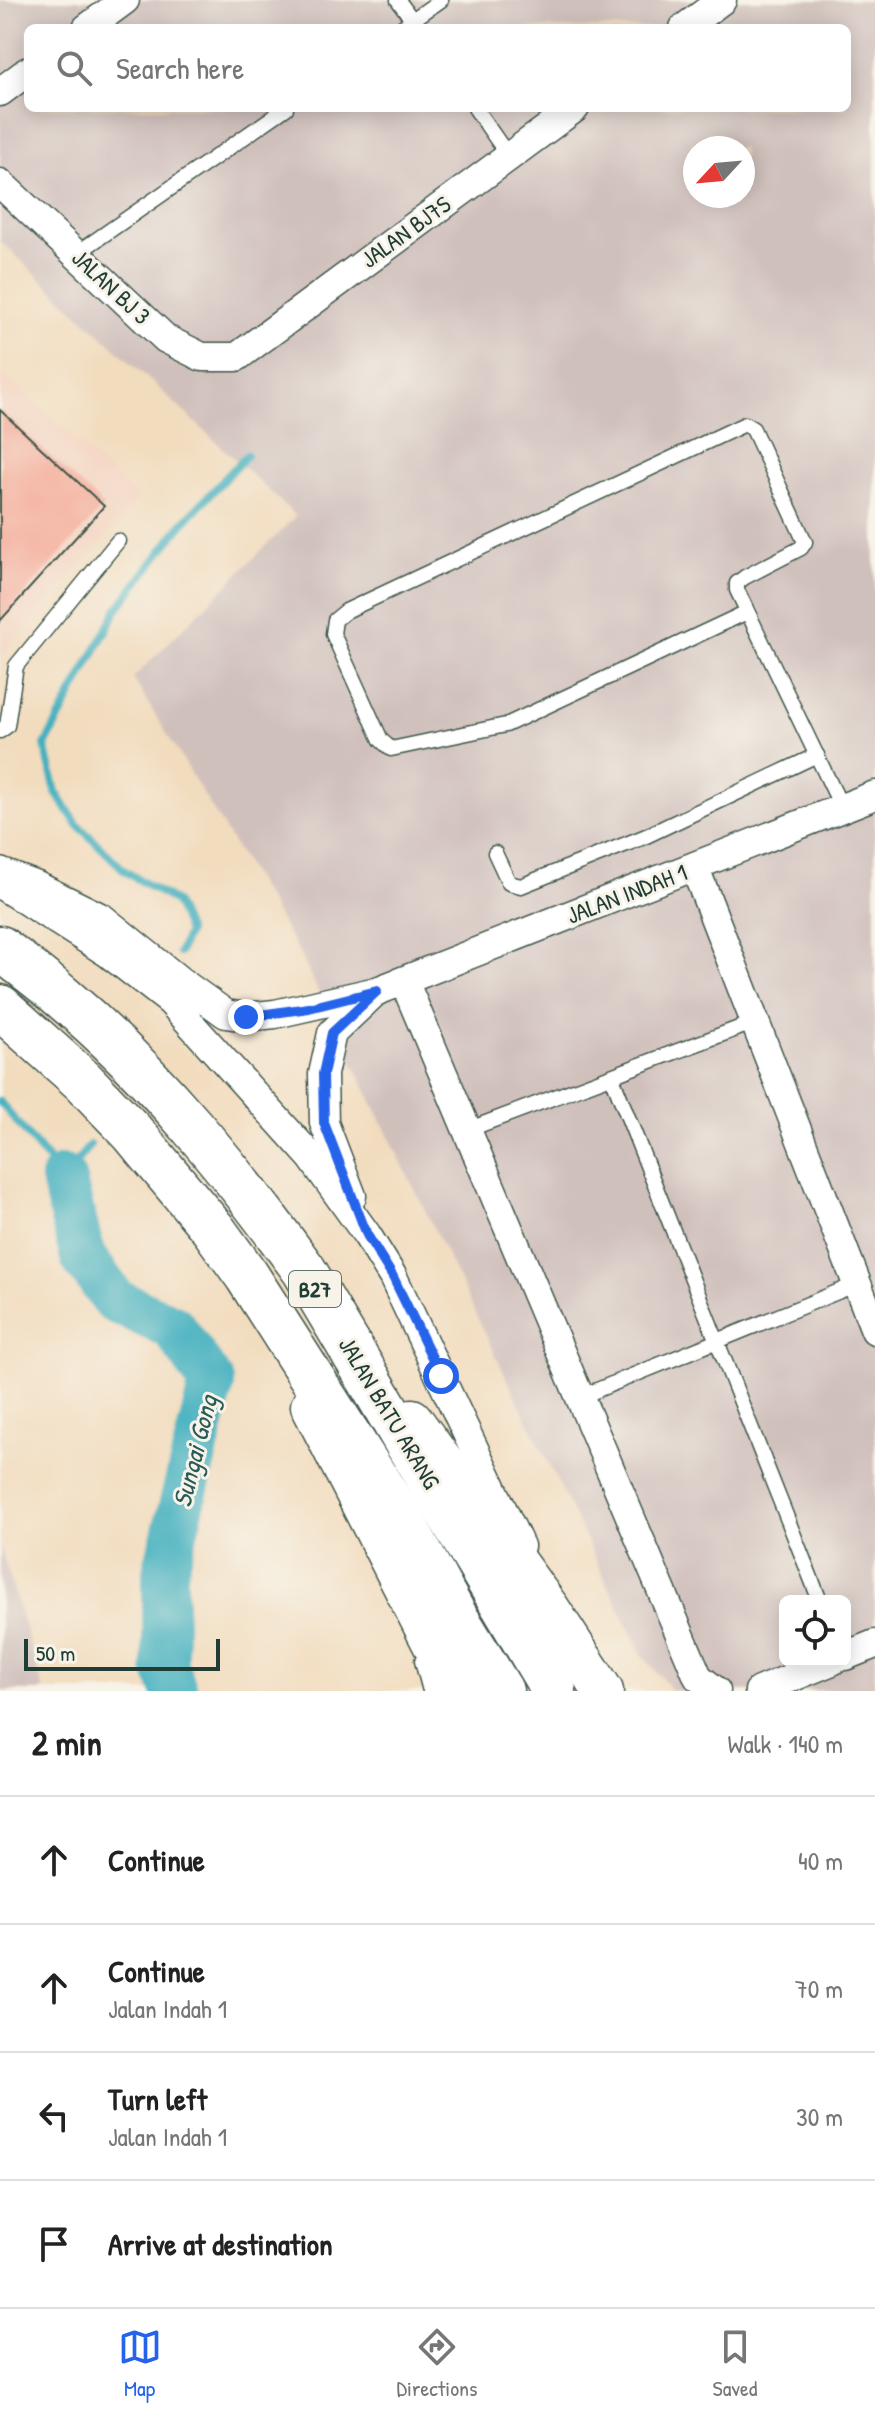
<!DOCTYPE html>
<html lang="en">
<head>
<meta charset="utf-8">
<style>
	:root { --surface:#fff; --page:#f2f2f2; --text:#222; --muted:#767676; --line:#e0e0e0; --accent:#2563eb }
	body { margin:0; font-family:"Patrick Hand",sans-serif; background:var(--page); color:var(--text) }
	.controls { position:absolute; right:24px; bottom:24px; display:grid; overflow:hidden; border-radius:12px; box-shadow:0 4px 20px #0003 }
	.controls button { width:72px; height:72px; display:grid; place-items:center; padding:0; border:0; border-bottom:2px solid var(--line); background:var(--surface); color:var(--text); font:40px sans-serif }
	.compass { position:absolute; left:683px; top:136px; width:72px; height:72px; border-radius:50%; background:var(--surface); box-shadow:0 4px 20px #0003; rotate:244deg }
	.scale { position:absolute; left:24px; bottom:20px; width:196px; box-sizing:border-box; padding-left:8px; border:4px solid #1f3d34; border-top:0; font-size:22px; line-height:28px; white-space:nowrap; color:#1f3d34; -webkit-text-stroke:6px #f7f3e8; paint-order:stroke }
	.stop { position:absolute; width:24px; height:24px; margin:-18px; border:6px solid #2563eb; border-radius:50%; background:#fff }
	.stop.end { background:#2563eb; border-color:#fff; box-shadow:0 2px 8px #0008 }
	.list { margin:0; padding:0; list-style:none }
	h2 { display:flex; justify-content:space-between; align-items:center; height:104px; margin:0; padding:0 32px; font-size:34px }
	h2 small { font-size:26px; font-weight:400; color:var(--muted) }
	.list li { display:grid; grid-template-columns:52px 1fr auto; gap:24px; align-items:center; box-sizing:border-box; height:128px; padding:0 32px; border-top:2px solid var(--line) }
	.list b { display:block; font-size:30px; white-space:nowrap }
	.list p { margin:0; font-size:26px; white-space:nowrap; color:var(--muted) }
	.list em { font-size:26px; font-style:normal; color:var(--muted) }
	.icon { flex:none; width:44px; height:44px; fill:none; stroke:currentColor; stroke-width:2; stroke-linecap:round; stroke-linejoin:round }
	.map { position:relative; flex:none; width:875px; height:1691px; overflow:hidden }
	.search { position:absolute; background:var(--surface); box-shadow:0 4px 20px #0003; left:24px; right:24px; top:24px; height:88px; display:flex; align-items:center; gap:20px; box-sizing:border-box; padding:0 28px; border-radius:12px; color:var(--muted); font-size:30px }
	.sheet { height:616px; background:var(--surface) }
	nav { display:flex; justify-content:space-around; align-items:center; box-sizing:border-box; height:112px; border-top:2px solid var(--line); background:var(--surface); font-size:22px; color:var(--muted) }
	nav a { display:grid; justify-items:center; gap:4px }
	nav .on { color:var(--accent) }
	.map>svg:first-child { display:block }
	.built { fill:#f4d3c0 }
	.industrial { fill:#d0c0bc; fill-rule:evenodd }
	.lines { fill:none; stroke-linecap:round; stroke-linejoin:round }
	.stream { stroke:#42b0bf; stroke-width:8 }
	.river { stroke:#42b0bf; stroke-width:46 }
	.building { fill:#f4a996 }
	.lane-casing { stroke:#3f5549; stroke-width:17 }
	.street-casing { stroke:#3f5549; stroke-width:31 }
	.secondary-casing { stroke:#3f5549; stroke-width:43 }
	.primary-casing { stroke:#3f5549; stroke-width:47 }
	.lane { stroke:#fff; stroke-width:14 }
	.street { stroke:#fff; stroke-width:28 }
	.secondary { stroke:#fff; stroke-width:40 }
	.primary { stroke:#fff; stroke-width:44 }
	.route { stroke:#2563eb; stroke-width:10 }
	.labels { text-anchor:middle; stroke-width:6; stroke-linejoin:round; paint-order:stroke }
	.shield { fill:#f7f3e8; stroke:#60746a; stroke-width:2 }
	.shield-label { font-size:22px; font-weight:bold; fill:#1f3d34 }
	.street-label { font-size:24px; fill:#1f3d34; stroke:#f7f3e8 }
	.water-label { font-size:26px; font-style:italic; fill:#285a57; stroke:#f7f3e8 }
</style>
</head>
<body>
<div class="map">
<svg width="875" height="1691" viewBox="0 0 875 1691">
	<rect width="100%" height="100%" fill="#f7f3e8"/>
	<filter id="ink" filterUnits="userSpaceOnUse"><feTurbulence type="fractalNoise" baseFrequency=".0125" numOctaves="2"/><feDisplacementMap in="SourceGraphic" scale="16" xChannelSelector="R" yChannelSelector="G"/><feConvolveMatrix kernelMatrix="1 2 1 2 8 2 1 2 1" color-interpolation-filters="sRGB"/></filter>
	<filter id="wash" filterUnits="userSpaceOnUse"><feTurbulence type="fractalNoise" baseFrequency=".006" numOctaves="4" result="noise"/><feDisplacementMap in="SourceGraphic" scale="32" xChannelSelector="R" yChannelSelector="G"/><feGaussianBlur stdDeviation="1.8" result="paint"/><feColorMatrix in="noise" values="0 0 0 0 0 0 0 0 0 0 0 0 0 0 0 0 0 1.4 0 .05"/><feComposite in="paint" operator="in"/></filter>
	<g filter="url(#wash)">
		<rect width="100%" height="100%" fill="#f2dcbe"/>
		<!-- built -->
		<path class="built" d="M0,370L139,498L0,657Z"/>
		<!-- industrial -->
		<g class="industrial">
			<path d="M0,0H875V1691H672L642,1655L299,952L133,678L296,516L0,241ZM28,28H847V108H28ZM695,148H743V196H695ZM785,1601H845V1661H785Z"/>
			<path d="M0,1545L44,1691H0Z"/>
		</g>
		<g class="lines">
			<!-- stream -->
			<g class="stream">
				<path d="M179,953L188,932L175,902L125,871L77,824L56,792L45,745L118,608L182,524L247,455"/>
				<path d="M0,1102L63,1178L90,1145"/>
			</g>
			<!-- river -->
			<path class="river" d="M63,1178L83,1257L115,1301L173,1327L212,1383L165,1572V1667L175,1691"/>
		</g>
		<g id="blocks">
			<!-- building -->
			<path class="building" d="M0,410L104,506L0,621Z"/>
		</g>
	</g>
	<g filter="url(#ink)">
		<use href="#blocks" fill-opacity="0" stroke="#3f5549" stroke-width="2"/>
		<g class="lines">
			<defs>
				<g id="lane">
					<path d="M398,0L418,28"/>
					<path d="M401,28L441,0"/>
					<path d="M475,108L509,157"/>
					<path d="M76,254L286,108"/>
					<path d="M747,612L506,725L391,749L381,740L333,634L335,620L346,611L745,424L753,429L805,542L801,548L745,577L737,583V590L842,808"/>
					<path d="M0,731L7,726L16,666L118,541"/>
					<path d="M495,853L509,883L521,886L644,837L817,755"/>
					<path d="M612,1077L820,1601"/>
					<path d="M467,1130L755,1022"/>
					<path d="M580,1397L857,1284"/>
					<path d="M422,1661L430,1691"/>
				</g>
				<g id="street">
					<path d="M87,28L125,0"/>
					<path d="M684,28L722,0"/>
					<path d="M0,92L28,71"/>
					<path d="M0,183L166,339L202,357H237L575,108"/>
					<path d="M695,868L875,1330"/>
					<path d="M0,872L35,885L102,918L180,981L226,1014L246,1017L275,1014L377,991L875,795"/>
					<path d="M1,885L108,953L171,1002L311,1157L367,1235L393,1277L520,1546"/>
					<path d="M404,981L698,1677L716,1691"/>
					<path d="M352,1196L324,1123L323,1074L332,1033L373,994"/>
					<path d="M845,1656L875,1644"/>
					<path d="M759,1691L832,1661"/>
				</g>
				<g id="secondary">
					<path d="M311,1406L457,1691"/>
					<path d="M412,1419L549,1608L603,1691"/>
				</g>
				<g id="primary">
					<path d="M0,948C21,964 42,980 62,997C155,1075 233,1172 304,1270L554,1691"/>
					<path d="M0,1007L83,1081L132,1132L213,1229L247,1276L400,1516L455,1616L501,1691"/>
				</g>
			</defs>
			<!-- lane casing -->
			<use href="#lane" class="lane-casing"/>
			<!-- street casing -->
			<use href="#street" class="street-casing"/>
			<!-- secondary casing -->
			<use href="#secondary" class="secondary-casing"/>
			<!-- primary casing -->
			<use href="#primary" class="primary-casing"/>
			<!-- lane -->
			<use href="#lane" class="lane"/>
			<!-- street -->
			<use href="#street" class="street"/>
			<!-- secondary -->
			<use href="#secondary" class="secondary"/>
			<!-- primary -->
			<use href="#primary" class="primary"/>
		</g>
	</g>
	<g class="lines" filter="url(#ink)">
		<!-- route -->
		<path class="route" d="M246,1017L309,1008L377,991L332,1033L323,1074L324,1123L367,1235L393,1277L441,1376"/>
	</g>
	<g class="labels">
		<!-- shield labels -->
		<rect class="shield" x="289" y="1271" width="52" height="36" rx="6"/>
		<g class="shield-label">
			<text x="315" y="1297">B27</text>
		</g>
		<!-- street labels -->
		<g class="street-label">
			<text transform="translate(406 232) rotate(-36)" y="8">JALAN BJ7S</text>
			<text transform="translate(111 287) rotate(43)" y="8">JALAN BJ 3</text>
			<text transform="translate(627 894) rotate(-21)" y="8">JALAN INDAH 1</text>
			<text transform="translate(389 1413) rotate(59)" y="8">JALAN BATU ARANG</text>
		</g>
		<!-- water labels -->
		<g class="water-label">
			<text transform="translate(195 1451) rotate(-76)" y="9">Sungai Gong</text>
		</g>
	</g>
</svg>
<div class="controls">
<button><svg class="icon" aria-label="locate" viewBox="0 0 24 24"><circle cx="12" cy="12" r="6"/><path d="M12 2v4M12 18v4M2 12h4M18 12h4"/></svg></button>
</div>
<svg class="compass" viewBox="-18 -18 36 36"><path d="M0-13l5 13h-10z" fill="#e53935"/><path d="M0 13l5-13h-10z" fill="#767676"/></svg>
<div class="scale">50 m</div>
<div class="stop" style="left:441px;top:1376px"></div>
<div class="stop end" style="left:246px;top:1017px"></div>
<div class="search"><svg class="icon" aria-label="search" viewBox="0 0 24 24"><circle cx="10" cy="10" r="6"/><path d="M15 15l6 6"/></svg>Search here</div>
</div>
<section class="sheet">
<h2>2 min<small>Walk · 140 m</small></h2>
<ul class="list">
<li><svg class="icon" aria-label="ahead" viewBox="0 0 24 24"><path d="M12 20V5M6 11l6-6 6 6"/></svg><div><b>Continue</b></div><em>40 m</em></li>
<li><svg class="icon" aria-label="ahead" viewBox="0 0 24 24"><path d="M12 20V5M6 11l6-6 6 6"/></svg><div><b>Continue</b><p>Jalan Indah 1</p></div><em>70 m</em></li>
<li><svg class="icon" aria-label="left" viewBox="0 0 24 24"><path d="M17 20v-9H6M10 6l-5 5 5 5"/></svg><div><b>Turn left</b><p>Jalan Indah 1</p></div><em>30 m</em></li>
<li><svg class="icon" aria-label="arrive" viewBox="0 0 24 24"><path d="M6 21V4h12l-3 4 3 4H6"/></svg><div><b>Arrive at destination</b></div></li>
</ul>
</section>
<nav>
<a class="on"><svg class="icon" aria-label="map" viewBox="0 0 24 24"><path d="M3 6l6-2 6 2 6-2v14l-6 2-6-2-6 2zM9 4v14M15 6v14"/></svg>Map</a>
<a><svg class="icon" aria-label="directions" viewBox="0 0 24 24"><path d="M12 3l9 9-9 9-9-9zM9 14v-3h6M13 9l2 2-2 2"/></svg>Directions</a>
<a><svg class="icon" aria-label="saved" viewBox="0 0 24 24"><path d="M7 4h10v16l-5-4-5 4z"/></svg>Saved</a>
</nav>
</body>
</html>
